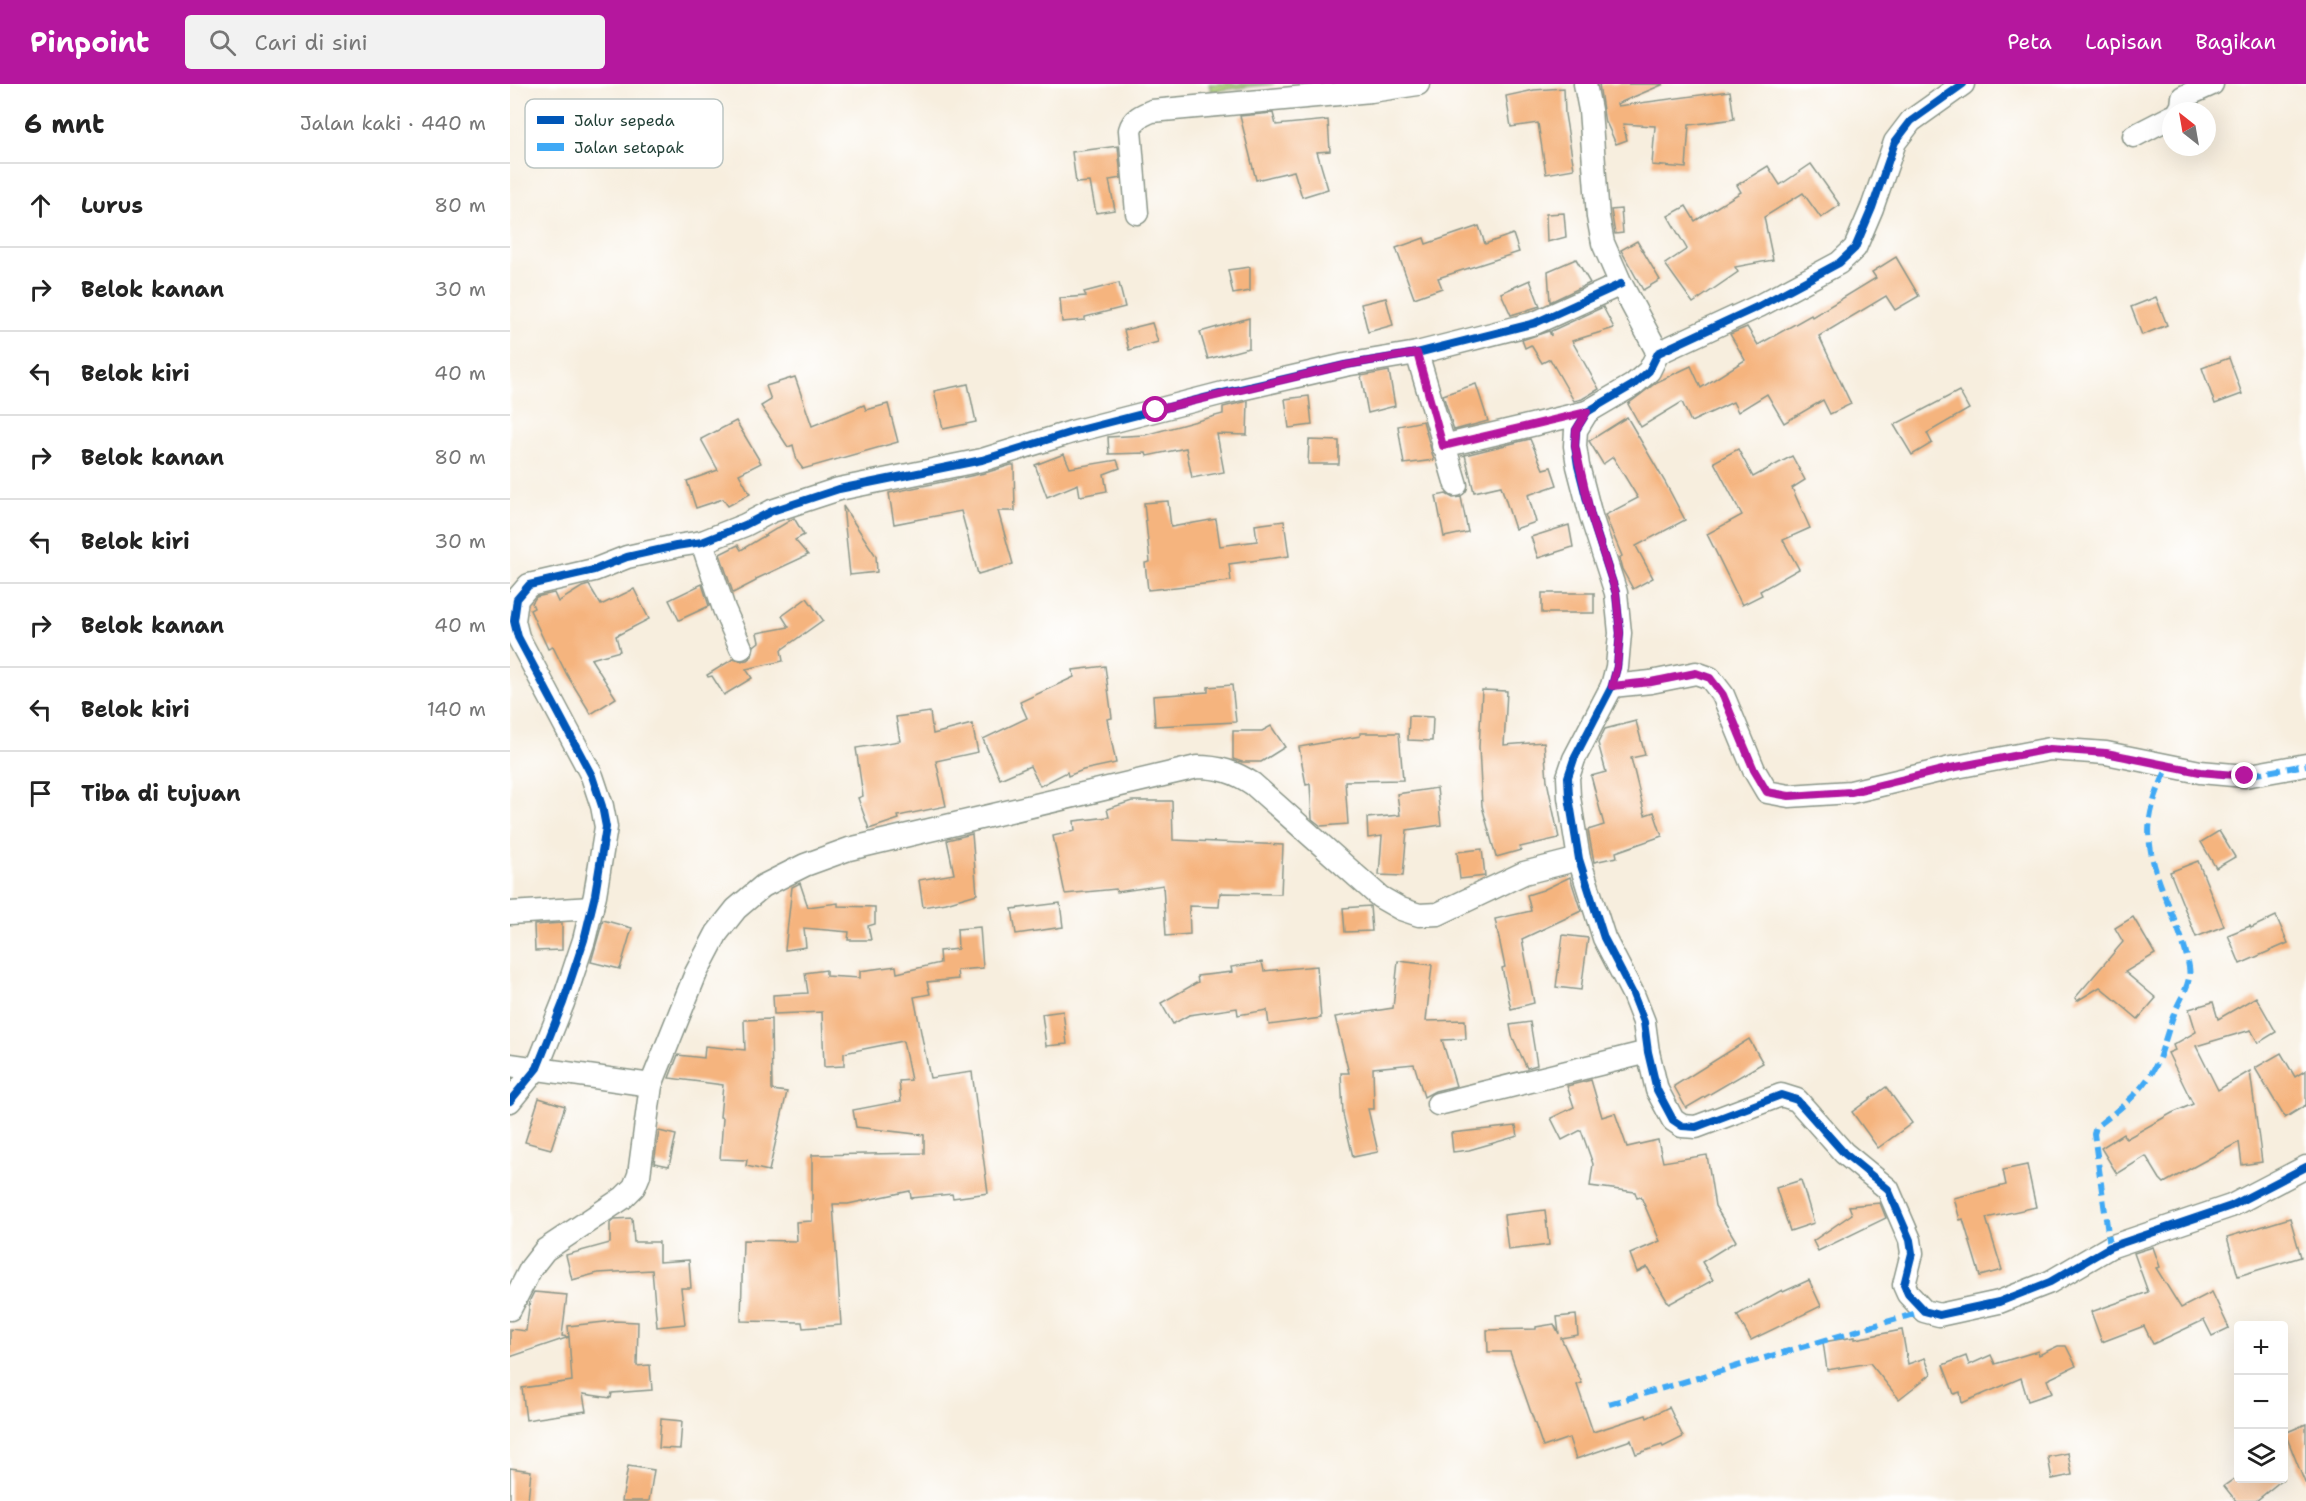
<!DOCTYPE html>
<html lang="id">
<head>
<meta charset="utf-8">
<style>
	:root { --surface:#fff; --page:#f2f2f2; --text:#222; --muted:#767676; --line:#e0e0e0; --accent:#b5179e }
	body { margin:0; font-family:"Shantell Sans",sans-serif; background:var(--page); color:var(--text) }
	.controls { position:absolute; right:18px; bottom:18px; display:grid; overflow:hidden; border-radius:6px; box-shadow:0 6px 24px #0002 }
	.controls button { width:54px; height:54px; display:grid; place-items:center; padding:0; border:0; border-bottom:2px solid var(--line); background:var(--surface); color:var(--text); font:30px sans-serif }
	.compass { position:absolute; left:1652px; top:18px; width:54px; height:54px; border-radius:50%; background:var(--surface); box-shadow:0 6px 24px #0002; rotate:329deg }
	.stop { position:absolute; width:18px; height:18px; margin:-14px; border:4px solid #b5179e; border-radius:50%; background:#fff }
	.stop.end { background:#b5179e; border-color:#fff; box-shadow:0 2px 6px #0008 }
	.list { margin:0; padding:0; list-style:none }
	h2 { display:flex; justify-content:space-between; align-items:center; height:78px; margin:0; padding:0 24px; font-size:26px }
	h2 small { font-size:20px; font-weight:400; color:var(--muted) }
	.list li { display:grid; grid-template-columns:39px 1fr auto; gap:18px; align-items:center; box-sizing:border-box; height:84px; padding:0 24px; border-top:2px solid var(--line) }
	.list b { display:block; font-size:22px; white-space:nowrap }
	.list em { font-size:20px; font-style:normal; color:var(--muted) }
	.icon { flex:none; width:33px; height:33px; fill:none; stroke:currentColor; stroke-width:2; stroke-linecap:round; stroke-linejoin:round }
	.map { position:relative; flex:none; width:1796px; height:1417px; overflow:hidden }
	header { display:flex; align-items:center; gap:36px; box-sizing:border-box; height:84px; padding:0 30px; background:var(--accent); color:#fff }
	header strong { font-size:28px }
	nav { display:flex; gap:33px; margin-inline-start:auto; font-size:21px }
	.search { width:420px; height:54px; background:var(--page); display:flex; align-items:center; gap:15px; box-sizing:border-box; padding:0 21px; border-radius:6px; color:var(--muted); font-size:22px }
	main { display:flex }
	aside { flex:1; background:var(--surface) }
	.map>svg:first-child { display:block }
	.green { fill:#aece76; stroke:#668655; stroke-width:1.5 }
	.building { fill:#f5b47e }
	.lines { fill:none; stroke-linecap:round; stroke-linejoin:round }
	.minor-casing { stroke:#8b9689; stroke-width:25 }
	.minor { stroke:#fff; stroke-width:22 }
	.quiet { stroke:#3fa9f5; stroke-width:6; stroke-dasharray:12 6; stroke-linecap:butt }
	.cycleway-casing { stroke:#fff; stroke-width:11 }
	.cycleway { stroke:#0057b8; stroke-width:8 }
	.route { stroke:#b5179e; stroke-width:8 }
	.key { fill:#fff; stroke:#bcc5c2; stroke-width:1.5 }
	.key-label { font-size:16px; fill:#1f3d34 }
</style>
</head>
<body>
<header>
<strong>Pinpoint</strong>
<div class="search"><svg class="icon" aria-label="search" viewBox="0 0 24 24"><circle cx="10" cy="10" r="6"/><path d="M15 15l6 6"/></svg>Cari di sini</div>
<nav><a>Peta</a><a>Lapisan</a><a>Bagikan</a></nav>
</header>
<main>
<aside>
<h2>6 mnt<small>Jalan kaki · 440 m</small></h2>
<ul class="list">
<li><svg class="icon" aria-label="ahead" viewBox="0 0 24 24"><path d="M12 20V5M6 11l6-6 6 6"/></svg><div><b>Lurus</b></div><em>80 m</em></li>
<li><svg class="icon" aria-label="right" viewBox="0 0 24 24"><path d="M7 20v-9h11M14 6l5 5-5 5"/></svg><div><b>Belok kanan</b></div><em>30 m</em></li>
<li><svg class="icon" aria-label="left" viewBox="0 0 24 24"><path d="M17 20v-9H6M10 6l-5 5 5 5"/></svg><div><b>Belok kiri</b></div><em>40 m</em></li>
<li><svg class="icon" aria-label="right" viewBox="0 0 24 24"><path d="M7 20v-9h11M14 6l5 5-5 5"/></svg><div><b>Belok kanan</b></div><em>80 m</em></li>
<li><svg class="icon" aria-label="left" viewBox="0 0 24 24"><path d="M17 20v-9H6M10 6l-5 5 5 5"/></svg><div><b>Belok kiri</b></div><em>30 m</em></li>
<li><svg class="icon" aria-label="right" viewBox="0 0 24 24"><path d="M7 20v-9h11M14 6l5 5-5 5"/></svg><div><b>Belok kanan</b></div><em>40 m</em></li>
<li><svg class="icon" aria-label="left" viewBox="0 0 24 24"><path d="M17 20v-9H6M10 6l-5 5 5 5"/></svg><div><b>Belok kiri</b></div><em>140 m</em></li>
<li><svg class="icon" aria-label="arrive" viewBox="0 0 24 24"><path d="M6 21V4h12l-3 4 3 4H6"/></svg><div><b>Tiba di tujuan</b></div></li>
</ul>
</aside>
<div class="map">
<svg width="1796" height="1417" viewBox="0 0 1796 1417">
	<rect width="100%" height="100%" fill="#fff"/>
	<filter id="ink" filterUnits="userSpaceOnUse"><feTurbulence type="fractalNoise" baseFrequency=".0167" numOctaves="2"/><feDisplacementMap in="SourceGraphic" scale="12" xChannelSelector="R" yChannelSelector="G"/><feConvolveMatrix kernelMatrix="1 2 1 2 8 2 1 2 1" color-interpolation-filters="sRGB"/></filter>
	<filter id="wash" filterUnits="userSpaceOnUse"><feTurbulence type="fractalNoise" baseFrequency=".008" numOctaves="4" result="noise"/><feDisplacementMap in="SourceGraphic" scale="24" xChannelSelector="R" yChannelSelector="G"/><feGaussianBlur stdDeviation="1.35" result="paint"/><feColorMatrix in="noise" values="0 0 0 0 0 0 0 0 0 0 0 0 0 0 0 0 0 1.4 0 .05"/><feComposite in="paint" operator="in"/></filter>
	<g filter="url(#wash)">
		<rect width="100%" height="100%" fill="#f7eede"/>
		<!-- green -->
		<path class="green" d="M699,0H764L701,7Z"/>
		<g id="blocks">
			<!-- building -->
			<g class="building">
				<path d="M1089,0H1154L1107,20L1108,22L1220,7L1224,35L1179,41L1176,84L1142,81L1145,42L1113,40L1117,56L1106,60L1097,40L1095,39Z"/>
				<path d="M1054,4L1055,30L1064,85L1036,90L1028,39L1001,43L996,12L1024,6Z"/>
				<path d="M763,29L766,41L818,36L820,67L807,68L818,105L792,113L784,87L746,96L730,32Z"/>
				<path d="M608,62L611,94L599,96L605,126L586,129L580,98L566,99L562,68Z"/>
				<path d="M1301,80L1330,121L1311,134L1293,109L1254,133L1263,176L1225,183L1228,188L1183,219L1155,180L1177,165L1158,132L1176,122L1185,137L1231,108L1227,101L1258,82L1270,101Z"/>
				<path d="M1111,125L1113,149L1105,150L1101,126Z"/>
				<path d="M1054,129L1056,153L1037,158L1036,130Z"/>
				<path d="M969,142L975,160L1003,150L1009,168L928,194L932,204L904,214L886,164L914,154L916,160Z"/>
				<path d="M1127,157L1150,196L1133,206L1111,166Z"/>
				<path d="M1386,173L1409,212L1385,226L1376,212L1309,252L1341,320L1320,330L1313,316L1274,339L1257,310L1228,328L1223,318L1181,338L1172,318L1131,343L1118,320L1147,298L1181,282L1191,304L1235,276L1220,250L1237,243L1248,261L1301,231L1302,233L1366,194L1362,188Z"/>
				<path d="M1066,175L1080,199L1040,218L1038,187Z"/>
				<path d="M740,183V207L723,210L718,186Z"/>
				<path d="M1020,196L1030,222L1001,231L991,209Z"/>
				<path d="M609,199L615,223L575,233V236L552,238L550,214L576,212L574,208Z"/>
				<path d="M1646,213L1657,241L1632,251L1621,223Z"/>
				<path d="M876,214L883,241L858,248L851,220Z"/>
				<path d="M1093,223L1104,244L1062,257L1089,305L1072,315L1064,317L1040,275L1032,279L1021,261L1015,264L1012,256L1039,247L1041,252V247Z"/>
				<path d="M739,234V264L698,275L690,248Z"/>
				<path d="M642,239L648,258L619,266L614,246Z"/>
				<path d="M1719,274L1732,310L1705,320L1692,284Z"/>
				<path d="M879,287L885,322L858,329L851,292Z"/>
				<path d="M285,293L302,342L354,321L356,326L378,320L388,358L293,385L287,377L283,361L278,363L251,322L261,316L256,302Z"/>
				<path d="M458,300L466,338L433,345L424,307Z"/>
				<path d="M966,300L978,337L944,346L933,311Z"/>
				<path d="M1449,307L1459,325L1417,349L1422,359L1402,371L1384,341Z"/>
				<path d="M799,312L802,341L779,344L775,315Z"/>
				<path d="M738,317L737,351L707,350L714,388L682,394L676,364L637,372L636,369L599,370L598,353L635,351L713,330V323Z"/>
				<path d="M1117,333L1155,398L1175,436L1126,462L1143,494L1123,505L1112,485L1109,474L1112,472L1095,431L1128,414L1103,373L1093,380L1079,357Z"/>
				<path d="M226,337L251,379L229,390L240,410L218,422L213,415L186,424L177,397L208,386L191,355Z"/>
				<path d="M913,337L924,376L894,380L888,342Z"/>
				<path d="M1020,355L1033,385L1041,383L1047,401L1018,411L1026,438L1005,445L991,402L964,408L955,371L951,372Z"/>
				<path d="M799,356L829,357V380H798Z"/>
				<path d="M1228,365L1243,393L1282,372L1295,396L1282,404L1300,444L1273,456L1289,485L1250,507L1252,511L1232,521L1197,450L1232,431L1204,378Z"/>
				<path d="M554,370L560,384L607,376L610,384L594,390L597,407L570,412L568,400L537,413L525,381Z"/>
				<path d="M501,381H504L505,427H488L503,480L468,490L451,427L384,440L379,409L475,389Z"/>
				<path d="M936,410L943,414L951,413L958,448L934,453L926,412Z"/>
				<path d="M658,417L661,443L706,435L710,462L747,457L745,441L774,437L779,472L719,480L721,497L638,506L635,479L640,478L634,419Z"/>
				<path d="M333,422L366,472L367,488L340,491Z"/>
				<path d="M284,434L294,451L285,456L298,471L246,495V497L223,509L210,470L228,461L231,466Z"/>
				<path d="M1059,441L1063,463L1028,474L1021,453Z"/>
				<path d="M192,500L199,522L169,536L159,516Z"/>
				<path d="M79,501L91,521L124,505L139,535L106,552L110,567L81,575L106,614L81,630L57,591L43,563L38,565L20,526L24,524L22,519L26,513L44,509L48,518L72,503Z"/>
				<rect x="1032" y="509" width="52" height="20"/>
				<path d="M297,514L313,536L271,566L273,577L236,585L242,594L214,611L202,592L198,593L197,591L223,575L230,577L237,576L242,572L244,562L249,558L247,549L279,543L272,532Z"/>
				<path d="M595,582L602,634L597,635L606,679L573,686L558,692L557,688L530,702L520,682L490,695L473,655L517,634L510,618L564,593L563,586Z"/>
				<path d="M722,601L726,638L645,642L643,612L698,608V603Z"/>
				<path d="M972,606L997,607L994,661L1034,658L1037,697L1049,754L1010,763L1011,766L986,773L972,722L969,663Z"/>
				<path d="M420,628L423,650L462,640L468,668L426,677L436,722L388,732L389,735L359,745L348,714L353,712L346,664L390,657L386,633Z"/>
				<path d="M899,632L923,633L922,657L898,656Z"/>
				<path d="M1126,637L1135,671L1121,674L1135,731L1144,728L1152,752L1106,768L1107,773L1084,778L1078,746L1094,741L1081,692L1096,688L1088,659L1095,645Z"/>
				<path d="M761,642L775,663L751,678H732L723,675V647H752Z"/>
				<path d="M850,649H889L893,696L835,697L838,740L811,742L802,735L800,700L796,701L789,663L850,652Z"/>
				<path d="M927,704L931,741L897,746L893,792L869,791L872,752L858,754L857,734L890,731L887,710Z"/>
				<path d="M622,717H662L663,756L773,761L771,810L710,809L709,823L679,822L680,850L656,852L653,801L607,808L606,805L555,810L543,752L565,747L564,737L599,733L597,725Z"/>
				<path d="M1709,747L1725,773L1706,784L1691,758Z"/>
				<path d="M462,750L467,810L436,819L413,823L409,796L444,790L437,756Z"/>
				<path d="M972,765L975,792L950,795L947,768Z"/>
				<path d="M1688,777L1714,842L1686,853L1660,788Z"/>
				<path d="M1060,793L1071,827L1012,855L1024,919L1001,925L992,884L995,883L985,835L1021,827L1017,811L1033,806Z"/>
				<path d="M290,799L298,823L328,819V822L365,823V840L358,842L361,856H338L339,848L294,844L296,863L275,866L282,803Z"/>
				<path d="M550,819L553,843L506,850L502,825Z"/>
				<path d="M860,822L862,847L835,848L833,824Z"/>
				<path d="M1766,832L1778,859L1730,880L1718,851L1740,842L1741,844Z"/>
				<path d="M1623,833L1645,870L1615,888L1646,914L1628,935L1590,903L1567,917L1565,914L1613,858L1605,844Z"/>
				<path d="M93,836L122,844L110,885L81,878Z"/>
				<path d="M52,839V866L25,867L24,841Z"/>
				<path d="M470,843L473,884L447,886L448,895L417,898L420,910L404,913L420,994L462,988L478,1109L443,1114L442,1110L401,1114L400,1107L338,1120H323L331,1241L293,1244L292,1238L231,1237L233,1156L287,1157L286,1138L302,1137V1071L414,1069V1051L346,1043L343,1026L391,1017L389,997L401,996L393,957L334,969V982L314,983L312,928L264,930L263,911L298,909L295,889L316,886V892L350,894V887L386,882L387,889L430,879L429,867L448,865L447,845Z"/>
				<path d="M1053,851L1078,854L1071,906L1046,903Z"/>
				<path d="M888,877L922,881L916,937L955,936L956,955L932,956L946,1002L925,1007L914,1013L904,980L863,984L864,1025H858L868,1068L843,1073L833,1030L831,989H839L825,933L883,924Z"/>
				<path d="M752,878L754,887L807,882L811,934L759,941L757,926L728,931L727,924L679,931L663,940L651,919L688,898L687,892L722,888L721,883Z"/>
				<path d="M1746,913L1766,948L1748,959L1741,946L1686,962L1708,1006L1740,987L1752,1078L1732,1081L1729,1058L1654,1099L1650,1095L1636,1072L1607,1090L1591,1064L1613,1050L1616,1055L1662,1029L1683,1020L1658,969L1665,966L1663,961L1686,948L1679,925L1703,918L1708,935Z"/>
				<path d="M553,927L557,960L536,962L532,930Z"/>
				<path d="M261,935L262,1006L277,1008L259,1087L236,1082L237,1076L210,1075L213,1034L210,1033L213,1001L159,994L168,971L194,974L195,962L235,966L234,936Z"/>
				<path d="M1020,938L1027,981L1017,984L1002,952L1000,941Z"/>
				<path d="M1239,955L1253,979L1176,1024L1164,1002Z"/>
				<path d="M1771,969L1785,993L1796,986V1021L1775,1034L1745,984Z"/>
				<path d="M1081,996L1092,1033L1105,1029L1117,1063L1148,1056L1153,1078L1197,1071L1205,1122L1226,1157L1192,1178L1203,1196L1159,1220L1137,1183L1127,1188L1120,1170L1150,1157L1131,1113L1127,1114L1125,1108L1080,1102L1083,1080L1071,1046L1052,1056L1041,1034L1064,1023L1057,1002Z"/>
				<path d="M1376,1003L1402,1039L1368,1064L1342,1028Z"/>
				<path d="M29,1014L55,1022L41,1065L15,1058Z"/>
				<path d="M1006,1042L1008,1052L959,1066L943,1068L941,1049Z"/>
				<path d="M149,1047L166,1051L159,1082L144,1079Z"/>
				<path d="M1517,1081L1526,1123L1476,1134L1492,1186L1470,1192L1453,1135L1450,1136L1444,1114L1496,1101L1493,1086Z"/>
				<path d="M1291,1096L1304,1139L1280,1147L1266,1104Z"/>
				<path d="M1370,1119L1376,1134L1308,1167L1303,1157L1342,1130L1339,1122Z"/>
				<path d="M1035,1126L1039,1161L998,1166L994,1131Z"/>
				<path d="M122,1134L124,1158H149V1178L179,1176L181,1204H171L175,1240L147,1243L142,1186L88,1189L62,1196L56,1171L100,1159V1139L105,1135Z"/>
				<path d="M1780,1134L1791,1173L1728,1192L1717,1153Z"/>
				<path d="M1643,1163L1650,1183L1646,1184L1671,1224L1702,1208L1719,1244L1702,1252L1694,1236L1643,1260L1634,1242L1592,1258L1581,1228L1638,1208L1624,1169Z"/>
				<path d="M1299,1196L1311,1222L1241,1256L1227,1231L1272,1206L1273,1208Z"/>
				<path d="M24,1208L57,1211L52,1252L59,1253L58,1242L104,1237L128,1238L127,1282L140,1281L142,1306L102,1309L101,1314L73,1310L76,1327L16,1336L12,1304L62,1297L59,1253L0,1273V1245L16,1247L20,1216Z"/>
				<path d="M1066,1231L1068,1251L1051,1254L1072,1299L1067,1301L1083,1348L1136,1331L1137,1334L1159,1323L1173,1353L1153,1363L1152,1361L1126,1370L1121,1356L1066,1375L1059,1354L1033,1363L1000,1268H978L977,1246L1026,1245V1243L1044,1240L1049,1250L1047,1233Z"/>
				<path d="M1392,1246L1398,1280L1415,1274L1421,1290L1389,1315L1360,1279L1317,1286L1313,1258L1345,1253V1255Z"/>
				<path d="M1548,1262H1556L1566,1282L1537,1296L1542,1309L1518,1317L1511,1294L1452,1319L1450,1308L1444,1310L1433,1281L1456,1272L1459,1281L1481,1271L1485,1280L1528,1267L1529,1271Z"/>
				<path d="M151,1335L172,1337L170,1365L149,1364Z"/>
				<path d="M1796,1340V1398L1795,1399L1775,1349Z"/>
				<path d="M1558,1369L1562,1391L1542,1395L1538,1373Z"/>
				<path d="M118,1382L144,1386L139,1417H112Z"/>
				<path d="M0,1384L21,1387L18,1417H0Z"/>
				<path d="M1724,1395H1773L1746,1417H1726L1714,1402Z"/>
			</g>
		</g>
	</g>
	<g filter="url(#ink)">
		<use href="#blocks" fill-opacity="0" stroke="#8b9689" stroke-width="1.5"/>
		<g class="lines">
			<defs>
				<g id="minor">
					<path d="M1075,0L1080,26L1088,133L1093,159L1111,200L1148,269"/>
					<path d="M1453,0L1401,37L1385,58L1362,124L1345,164L1329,179L1249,222L1148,269L1139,287L1123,301L1077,328L1066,346L1065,362L1068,382L1081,432L1106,509L1110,549L1107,583L1102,602L1064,675L1058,693L1059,713L1069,775L1094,854L1123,910L1134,938L1138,968L1147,1006L1163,1036L1172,1042L1186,1043L1271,1011L1287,1016L1334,1069L1378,1105L1400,1156L1402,1169L1394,1201L1398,1210L1414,1227L1429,1231L1489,1218L1540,1198L1600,1163L1721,1122L1796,1083"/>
					<path d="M1669,27L1672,22L1673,13L1702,0"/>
					<path d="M1624,52L1661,33"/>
					<path d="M627,129L620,46C623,35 632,31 642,27L861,7L908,0"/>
					<path d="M907,269L946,401"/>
					<path d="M933,362L1077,328"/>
					<path d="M192,458L214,525L231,564"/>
					<path d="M1102,602L1141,598L1186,589L1200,594L1213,611L1244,686L1257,708L1279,712L1341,708L1441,684L1540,665L1596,669L1690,688L1735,692L1796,681"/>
					<path d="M0,829L82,824"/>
					<path d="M0,981L141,1001"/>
					<path d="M0,1017L27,984L53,919L74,856L85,811L96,743L92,722L82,692L8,553L4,537L7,515L19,501L84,486L117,473L166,462L192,458L235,441L262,427L329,405L472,376L562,348L713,309L835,281L907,269L1025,239L1111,200"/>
					<path d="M928,1020L1138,968"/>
					<path d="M0,1225L21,1184L35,1166L113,1114L124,1103L129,1091L141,1001L186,889L207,849L226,825L253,802L295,781L339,765L687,683C709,683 725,688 743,700L870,813L891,825L909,831L928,830L1014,789L1069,775"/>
				</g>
			</defs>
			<!-- minor casing -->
			<use href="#minor" class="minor-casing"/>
			<!-- minor -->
			<use href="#minor" class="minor"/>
			<!-- quiet -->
			<g class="quiet">
				<path d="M1102,602L1141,598L1186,589L1200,594L1213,611L1244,686L1257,708L1279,712L1341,708L1441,684L1540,665L1596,669L1690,688L1735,692L1796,681"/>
				<path d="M1600,1163L1584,1050L1586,1043C1610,1025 1636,1005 1648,977C1654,962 1658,945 1664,930C1670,914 1682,900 1679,883C1670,829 1626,777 1643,721C1646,708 1653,695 1658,682"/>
				<path d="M1099,1320L1414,1227"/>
			</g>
			<defs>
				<g id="cycleway">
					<path d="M1453,0L1401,37L1385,58L1362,124L1345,164L1329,179L1249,222L1148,269L1139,287L1123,301L1077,328L1066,346L1065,362L1068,382L1081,432L1106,509L1110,549L1107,583L1102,602L1064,675L1058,693L1059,713L1069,775L1094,854L1123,910L1134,938L1138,968L1147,1006L1163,1036L1172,1042L1186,1043L1271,1011L1287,1016L1334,1069L1378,1105L1400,1156L1402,1169L1394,1201L1398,1210L1414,1227L1429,1231L1489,1218L1540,1198L1600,1163L1721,1122L1796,1083"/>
					<path d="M0,1017L27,984L53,919L74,856L85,811L96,743L92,722L82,692L8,553L4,537L7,515L19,501L84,486L117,473L166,462L192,458L235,441L262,427L329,405L472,376L562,348L713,309L835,281L907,269L1025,239L1111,200"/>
				</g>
			</defs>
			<!-- cycleway casing -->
			<use href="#cycleway" class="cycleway-casing"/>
			<!-- cycleway -->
			<use href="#cycleway" class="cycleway"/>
		</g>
	</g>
	<g class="lines" filter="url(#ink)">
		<!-- route -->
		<path class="route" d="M646,326L836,281L907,269L933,362L1077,328L1066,346L1065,362L1081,432L1106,509L1110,549L1107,583L1102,602L1141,598L1186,589L1200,594L1213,611L1244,686L1257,708L1279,712L1341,708L1441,684L1540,665L1596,669L1690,688L1735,692"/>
	</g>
	<!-- legend -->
	<rect x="15" y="15" width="198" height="69" rx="9" class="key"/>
	<rect x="27" y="32" width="27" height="8" fill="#0057b8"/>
	<rect x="27" y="59" width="27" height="8" fill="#3fa9f5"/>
	<g class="key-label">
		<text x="64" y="42">Jalur sepeda</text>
		<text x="64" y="69">Jalan setapak</text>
	</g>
</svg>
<div class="controls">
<button>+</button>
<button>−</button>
<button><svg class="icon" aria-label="layers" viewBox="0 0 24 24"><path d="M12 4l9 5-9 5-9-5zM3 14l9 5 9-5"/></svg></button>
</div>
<svg class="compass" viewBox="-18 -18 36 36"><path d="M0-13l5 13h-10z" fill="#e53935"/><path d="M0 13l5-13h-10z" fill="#767676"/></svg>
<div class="stop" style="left:646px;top:326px"></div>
<div class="stop end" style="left:1735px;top:692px"></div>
</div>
</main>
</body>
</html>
